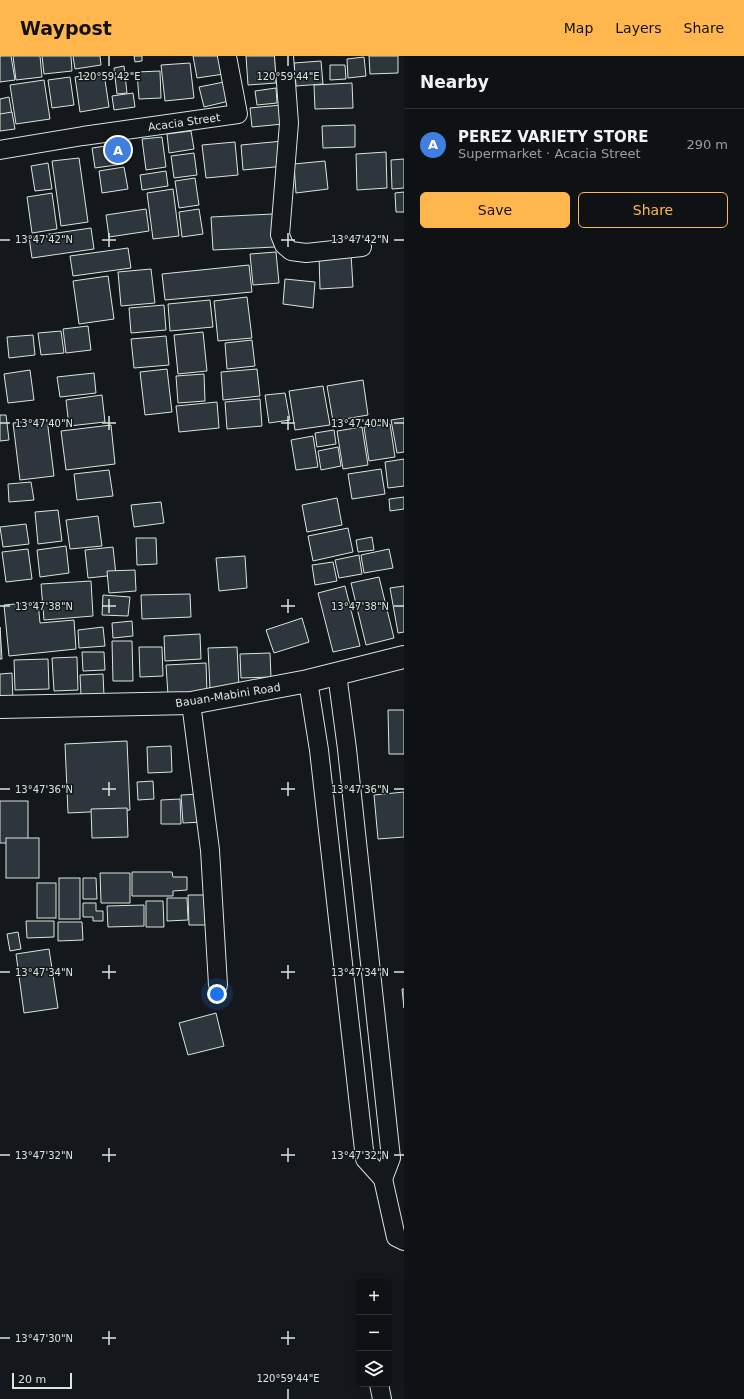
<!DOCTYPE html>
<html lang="en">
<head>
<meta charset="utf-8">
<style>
	:root { --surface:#0f1215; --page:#181b1e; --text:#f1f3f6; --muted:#9b9ea0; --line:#2f3234; --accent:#ffb74d }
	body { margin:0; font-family:"DejaVu Sans",sans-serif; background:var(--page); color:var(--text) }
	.controls { position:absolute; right:12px; bottom:12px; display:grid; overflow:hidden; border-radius:6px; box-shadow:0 2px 10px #0003 }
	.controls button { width:36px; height:36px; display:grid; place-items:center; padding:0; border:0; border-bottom:1px solid var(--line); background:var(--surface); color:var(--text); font:20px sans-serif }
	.scale { position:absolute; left:12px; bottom:10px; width:60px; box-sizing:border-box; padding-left:4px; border:2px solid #d8e6dc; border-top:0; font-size:11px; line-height:14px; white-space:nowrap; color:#d8e6dc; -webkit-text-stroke:3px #14181c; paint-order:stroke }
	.you { position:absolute; left:217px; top:938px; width:14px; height:14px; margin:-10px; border:3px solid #fff; border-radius:50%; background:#1a73e8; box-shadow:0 0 0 6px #1a73e833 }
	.badge { display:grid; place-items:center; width:26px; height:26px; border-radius:50%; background:var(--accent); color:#fff; font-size:13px; font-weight:700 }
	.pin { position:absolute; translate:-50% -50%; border:2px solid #fff; box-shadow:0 1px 4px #0006 }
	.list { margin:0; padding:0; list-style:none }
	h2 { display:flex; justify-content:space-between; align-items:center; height:52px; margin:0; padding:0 16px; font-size:17px }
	h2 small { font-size:13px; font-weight:400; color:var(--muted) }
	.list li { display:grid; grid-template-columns:26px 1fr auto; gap:12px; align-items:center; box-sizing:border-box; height:72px; padding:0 16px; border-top:1px solid var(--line) }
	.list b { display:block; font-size:15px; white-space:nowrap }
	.list p { margin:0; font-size:13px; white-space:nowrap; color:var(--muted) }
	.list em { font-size:13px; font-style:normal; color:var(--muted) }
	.actions { display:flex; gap:8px; padding:12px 16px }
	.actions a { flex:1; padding:9px 0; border:1px solid var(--accent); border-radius:6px; text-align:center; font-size:14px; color:var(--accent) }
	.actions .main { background:var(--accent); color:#111 }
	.icon { flex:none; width:22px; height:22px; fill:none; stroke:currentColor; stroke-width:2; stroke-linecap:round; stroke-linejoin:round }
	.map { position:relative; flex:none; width:404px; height:1343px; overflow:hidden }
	header { display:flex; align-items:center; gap:24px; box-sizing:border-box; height:56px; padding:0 20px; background:var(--accent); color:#111 }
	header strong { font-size:19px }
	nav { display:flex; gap:22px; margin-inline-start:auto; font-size:14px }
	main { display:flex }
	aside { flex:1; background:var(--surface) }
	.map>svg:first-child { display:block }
	.building { fill:#2c363c; stroke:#d8e6dc }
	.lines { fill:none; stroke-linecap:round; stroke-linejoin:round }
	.minor-casing { stroke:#d8e6dc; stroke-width:20 }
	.secondary-casing { stroke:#d8e6dc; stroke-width:24 }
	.minor { stroke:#14181c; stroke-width:18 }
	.secondary { stroke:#14181c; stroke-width:22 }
	.ticks { fill:none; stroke:#d8e6dc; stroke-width:1.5 }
	.labels { text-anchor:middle; stroke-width:3; stroke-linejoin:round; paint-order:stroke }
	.street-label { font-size:11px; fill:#d8e6dc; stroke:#14181c }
	.ticks-label { font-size:10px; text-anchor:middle; fill:#d8e6dc; stroke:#14181c; stroke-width:3; stroke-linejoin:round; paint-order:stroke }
</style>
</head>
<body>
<header>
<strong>Waypost</strong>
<nav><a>Map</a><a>Layers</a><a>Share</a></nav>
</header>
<main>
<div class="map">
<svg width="404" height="1343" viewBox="0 0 404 1343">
	<rect width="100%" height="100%" fill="#14181c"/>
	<!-- building -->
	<g class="building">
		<path d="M0,0H11L15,24L0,26Z"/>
		<path d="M13,0H40L42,21L16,24Z"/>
		<path d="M42,0H71L72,15L44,18Z"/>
		<path d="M73,0H100L101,9L75,13Z"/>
		<path d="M134,0H142V5L135,6Z"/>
		<path d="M193,0H221L224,18L197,22Z"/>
		<path d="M246,0H275L276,27L248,29Z"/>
		<path d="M369,0H398V17L370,18Z"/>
		<path d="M364,1L366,20L348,22L347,3Z"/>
		<path d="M321,5L323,28L296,30L294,7Z"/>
		<path d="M190,7L194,42L165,45L161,9Z"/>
		<path d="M330,9H345L346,23L330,24Z"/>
		<path d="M124,10L127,37L117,38L114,12Z"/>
		<path d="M160,15L161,42L139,43L137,16Z"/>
		<path d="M104,17L109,51L80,56L75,21Z"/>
		<path d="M70,21L74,49L52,52L48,24Z"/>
		<path d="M44,24L50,63L16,68L10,29Z"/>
		<path d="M224,26L229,45L204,51L199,31Z"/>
		<path d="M352,27L353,52L315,53L314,29Z"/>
		<path d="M276,32L277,47L257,49L255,35Z"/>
		<path d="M133,37L135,51L114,54L112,40Z"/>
		<path d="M9,41L13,64L0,66V43Z"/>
		<path d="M281,49L283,68L252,71L250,52Z"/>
		<path d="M12,56L15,73L0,75V58Z"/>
		<path d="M355,69V91L323,92L322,70Z"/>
		<path d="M191,75L194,93L169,97L167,78Z"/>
		<path d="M162,81L166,111L146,114L142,83Z"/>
		<path d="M283,85L285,110L243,114L241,89Z"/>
		<path d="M235,86L238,119L206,122L202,89Z"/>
		<path d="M120,88L123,108L95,112L92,92Z"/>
		<path d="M386,96L387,132L357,134L356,98Z"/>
		<path d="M194,97L197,119L174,122L171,100Z"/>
		<path d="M79,102L88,166L61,170L52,105Z"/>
		<path d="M404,103V132L392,133L391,104Z"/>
		<path d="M325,105L328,133L296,137L294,108Z"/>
		<path d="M48,107L52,133L35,135L31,110Z"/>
		<path d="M124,111L128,133L102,137L99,115Z"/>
		<path d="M166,115L168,130L142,134L140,119Z"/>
		<path d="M195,122L199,149L179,152L175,125Z"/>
		<path d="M173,133L179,180L153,183L147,137Z"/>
		<path d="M404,136V156H396L395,137Z"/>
		<path d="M52,137L57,173L32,177L27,141Z"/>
		<path d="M146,153L149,175L109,181L106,159Z"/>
		<path d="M199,153L203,178L182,181L179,156Z"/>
		<path d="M273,158L275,191L213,194L211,161Z"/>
		<path d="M91,172L94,193L32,202L29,181Z"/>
		<path d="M128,192L131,212L73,220L70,200Z"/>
		<path d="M276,196L279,227L253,229L250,198Z"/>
		<path d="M351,198L353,231L320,233L319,200Z"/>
		<path d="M249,209L252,236L165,244L162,218Z"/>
		<path d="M151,213L155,247L121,250L118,216Z"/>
		<path d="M108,220L114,263L79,268L73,225Z"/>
		<path d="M285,223L315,226L313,252L283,248Z"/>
		<path d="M247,241L252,282L218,285L214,245Z"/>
		<path d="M210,244L213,271L170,275L168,248Z"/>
		<path d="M164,249L166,274L131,277L129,252Z"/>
		<path d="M88,270L91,294L66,297L63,273Z"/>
		<path d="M61,275L64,297L41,299L38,277Z"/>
		<path d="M203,276L207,315L178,318L174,279Z"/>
		<path d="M33,279L35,299L9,302L7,281Z"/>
		<path d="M166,280L169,309L134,312L131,283Z"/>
		<path d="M252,284L255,310L227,313L225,287Z"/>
		<path d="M167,313L172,356L145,359L140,316Z"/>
		<path d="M257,313L260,340L223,344L221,316Z"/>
		<path d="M30,314L34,344L8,347L4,318Z"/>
		<path d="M94,317L96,337L60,341L57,321Z"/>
		<path d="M204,318L205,345L178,347L176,320Z"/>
		<path d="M363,324L368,359L333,365L327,330Z"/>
		<path d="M323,330L330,369L295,374L289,335Z"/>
		<path d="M285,337L290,364L269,367L265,339Z"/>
		<path d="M102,339L105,366L69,370L66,344Z"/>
		<path d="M260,343L262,370L227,373L225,346Z"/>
		<path d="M217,346L219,372L179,376L176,350Z"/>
		<path d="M0,359H6L9,384L0,385Z"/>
		<path d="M404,362V396L397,397L391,364Z"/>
		<path d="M47,363L54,420L20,424L13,367Z"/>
		<path d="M390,368L395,401L369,405L364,371Z"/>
		<path d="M111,369L115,408L66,414L61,375Z"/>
		<path d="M362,371L368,409L343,413L337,375Z"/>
		<path d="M334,374L336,388L317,391L315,377Z"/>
		<path d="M313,380L318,411L296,414L291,384Z"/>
		<path d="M338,391L341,410L321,414L318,395Z"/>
		<path d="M404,403V430L388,432L385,406Z"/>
		<path d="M381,413L385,438L352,443L348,418Z"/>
		<path d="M109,414L113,440L77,444L74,418Z"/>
		<path d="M31,426L34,444L9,446L8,428Z"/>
		<path d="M404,441V453L390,455L389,443Z"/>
		<path d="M337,442L342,469L307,476L302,449Z"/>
		<path d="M161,446L164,467L134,471L131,449Z"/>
		<path d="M58,454L62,485L38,488L35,456Z"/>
		<path d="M98,460L102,490L70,493L66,464Z"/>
		<path d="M26,468L29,488L3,491L0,471Z"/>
		<path d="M348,472L353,496L313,505L308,480Z"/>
		<path d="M372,481L374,494L358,496L356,484Z"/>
		<path d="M136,482H156L157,508L137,509Z"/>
		<path d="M66,490L69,517L40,521L37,494Z"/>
		<path d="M113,491L116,519L88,522L85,494Z"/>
		<path d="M28,493L32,523L6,526L2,496Z"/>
		<path d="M389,493L393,512L364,517L361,499Z"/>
		<path d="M359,499L362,518L339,522L335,504Z"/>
		<path d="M245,500L247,532L219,535L216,502Z"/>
		<path d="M333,506L337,525L315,529L312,509Z"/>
		<path d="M135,514L136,535L109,537L107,515Z"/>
		<path d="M379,521L394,582L366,589L351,527Z"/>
		<path d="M91,525L93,560L44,564L41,528Z"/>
		<path d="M345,530L360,590L333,596L318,537Z"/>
		<path d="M404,530V576L398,577L390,532Z"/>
		<path d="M190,538L191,561L142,563L141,539Z"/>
		<path d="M103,539L130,541L128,560L102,559Z"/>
		<path d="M38,546L40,567L74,564L76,593L9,600L4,549Z"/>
		<path d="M302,562L309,586L274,597L266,574Z"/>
		<path d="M132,565L133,580L113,582L112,567Z"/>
		<path d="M0,571L2,603H0Z"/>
		<path d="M103,571L105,590L79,592L78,574Z"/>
		<path d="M200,578L201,603L165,605L164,580Z"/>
		<path d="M112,585H132L133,625H113Z"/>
		<path d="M139,591H162L163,620L140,621Z"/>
		<path d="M237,591L239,631L210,632L208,592Z"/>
		<path d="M82,596H104L105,614L83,615Z"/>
		<path d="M270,597L271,621L241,622L240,598Z"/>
		<path d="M77,601L78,634L54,635L52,602Z"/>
		<path d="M48,603L49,633L15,634L14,604Z"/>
		<path d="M206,607L207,637L168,639L166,609Z"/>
		<path d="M12,617L13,645H0V618Z"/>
		<path d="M103,618L104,640H81L80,619Z"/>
		<path d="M388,654H404V698H389Z"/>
		<path d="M127,685L130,754L68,757L65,688Z"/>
		<path d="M171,690L172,716L148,717L147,691Z"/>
		<path d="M153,725L154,743L138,744L137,726Z"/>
		<path d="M404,736V781L378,783L374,739Z"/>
		<path d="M201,738L204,766L183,767L181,739Z"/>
		<path d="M180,743L181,768H161V744Z"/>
		<rect x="0" y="745" width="28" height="42"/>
		<path d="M127,752L128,781L92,782L91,753Z"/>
		<rect x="6" y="782" width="33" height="40"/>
		<path d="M132,816H172L173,821H187V834L173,835V840H132Z"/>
		<path d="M100,817H130V847H101Z"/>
		<rect x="59" y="822" width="21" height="41"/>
		<path d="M83,822H96L97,843H83Z"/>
		<rect x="37" y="827" width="19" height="35"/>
		<path d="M188,839H212V869H189Z"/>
		<path d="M167,842H187L188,864L167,865Z"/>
		<path d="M146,845H163L164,871H146Z"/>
		<path d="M83,847H96V855H103V865H93V861H83Z"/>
		<path d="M144,849V870L108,871L107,850Z"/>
		<path d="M26,865H54V881L27,882Z"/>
		<path d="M58,866H82L83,884L58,885Z"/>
		<path d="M18,876L21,893L10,895L7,878Z"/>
		<path d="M49,893L58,952L24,957L16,898Z"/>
		<path d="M402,933H404V952Z"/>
		<path d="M216,957L224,990L188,999L179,967Z"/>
	</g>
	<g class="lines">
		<defs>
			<g id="minor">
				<path d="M284,0L289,67L280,179L284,189L291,195L306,197L362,191"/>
				<path d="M0,94L83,80L238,58L227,0"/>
				<path d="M337,618L347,693L391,1102L383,1123"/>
				<path d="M308,625L319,694L365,1103L383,1123L396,1181L404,1185"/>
				<path d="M191,647L210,794L218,929"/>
				<path d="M379,1328L382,1343"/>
			</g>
			<path id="secondary" d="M0,651L191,647L308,625L404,601"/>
		</defs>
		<!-- minor casing -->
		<use href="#minor" class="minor-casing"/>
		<!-- secondary casing -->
		<use href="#secondary" class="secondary-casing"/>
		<!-- minor -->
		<use href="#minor" class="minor"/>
		<!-- secondary -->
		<use href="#secondary" class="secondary"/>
	</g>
	<!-- ticks -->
	<path class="ticks" d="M109,0V10M288,0V10M109,177V191M288,177V191M0,184H10M102,184H116M281,184H295M394,184H404M109,360V374M288,360V374M0,367H10M102,367H116M281,367H295M394,367H404M109,543V557M288,543V557M0,550H10M102,550H116M281,550H295M394,550H404M109,726V740M288,726V740M0,733H10M102,733H116M281,733H295M394,733H404M109,909V923M288,909V923M0,916H10M102,916H116M281,916H295M394,916H404M109,1092V1106M288,1092V1106M0,1099H10M102,1099H116M281,1099H295M394,1099H404M109,1275V1289M288,1275V1289M0,1282H10M102,1282H116M281,1282H295M288,1333V1343"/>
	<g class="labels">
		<!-- street labels -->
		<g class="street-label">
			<text transform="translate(184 66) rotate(-8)" y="4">Acacia Street</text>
			<text transform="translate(228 639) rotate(-9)" y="4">Bauan-Mabini Road</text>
		</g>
	</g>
	<g class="ticks-label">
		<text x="109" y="24">120°59'42"E</text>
		<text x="288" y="24">120°59'44"E</text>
		<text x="44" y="187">13°47'42"N</text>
		<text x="360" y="187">13°47'42"N</text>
		<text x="44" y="371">13°47'40"N</text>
		<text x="360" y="371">13°47'40"N</text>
		<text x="44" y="554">13°47'38"N</text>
		<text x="360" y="554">13°47'38"N</text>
		<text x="44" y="737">13°47'36"N</text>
		<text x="360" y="737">13°47'36"N</text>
		<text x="44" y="920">13°47'34"N</text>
		<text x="360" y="920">13°47'34"N</text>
		<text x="44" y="1103">13°47'32"N</text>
		<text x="360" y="1103">13°47'32"N</text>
		<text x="44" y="1286">13°47'30"N</text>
		<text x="288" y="1326">120°59'44"E</text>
	</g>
</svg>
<div class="controls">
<button>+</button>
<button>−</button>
<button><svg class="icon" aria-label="layers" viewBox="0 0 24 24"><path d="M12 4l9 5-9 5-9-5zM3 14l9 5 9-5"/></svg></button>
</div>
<div class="scale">20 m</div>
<div class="you"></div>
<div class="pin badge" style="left:118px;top:94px;background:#3f7fe0">A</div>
</div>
<aside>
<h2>Nearby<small></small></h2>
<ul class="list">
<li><span class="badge" style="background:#3f7fe0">A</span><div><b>PEREZ VARIETY STORE</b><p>Supermarket · Acacia Street</p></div><em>290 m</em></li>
</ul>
<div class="actions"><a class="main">Save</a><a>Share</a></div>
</aside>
</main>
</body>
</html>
